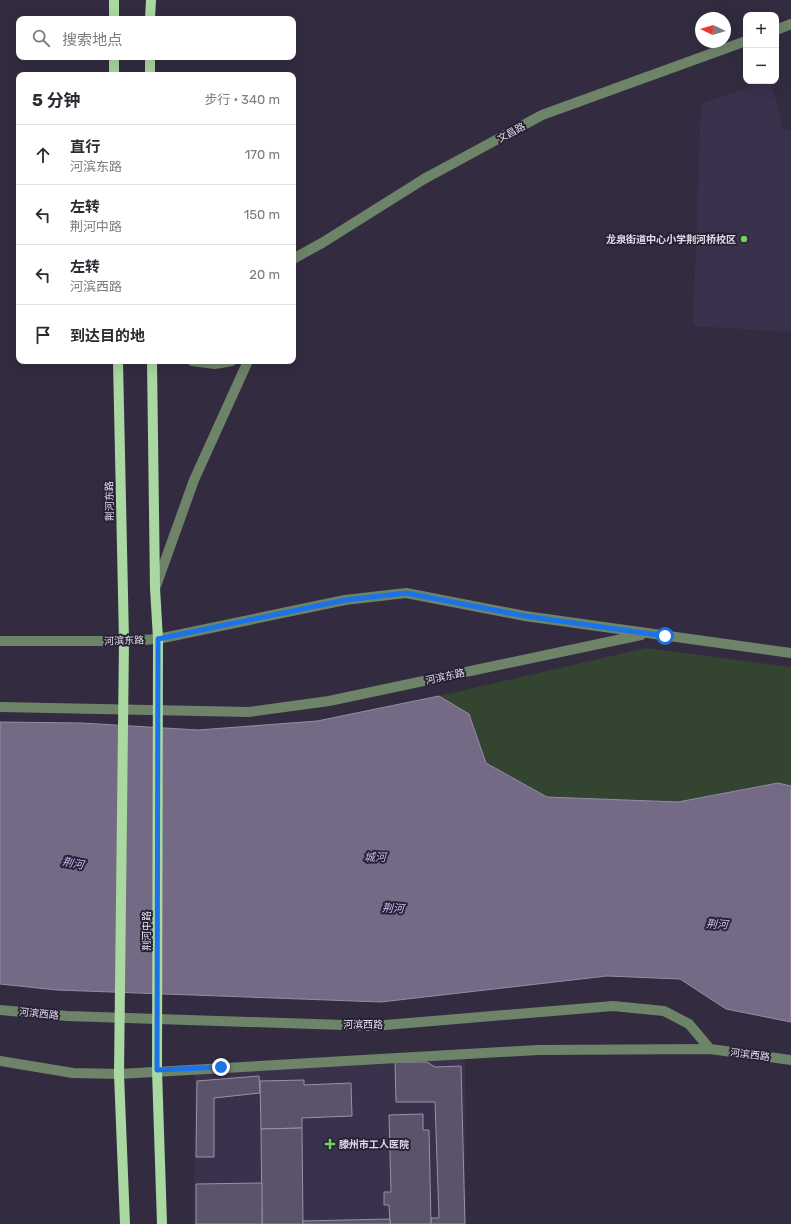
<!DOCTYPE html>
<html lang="zh">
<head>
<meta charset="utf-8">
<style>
	:root { --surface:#fff; --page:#f2f2f3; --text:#2b2b33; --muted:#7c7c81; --line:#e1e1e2 }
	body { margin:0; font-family:Rubik,"Noto Sans SC",sans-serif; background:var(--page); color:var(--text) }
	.controls { position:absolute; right:12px; top:12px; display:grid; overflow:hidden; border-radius:8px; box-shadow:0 4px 16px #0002 }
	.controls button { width:36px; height:36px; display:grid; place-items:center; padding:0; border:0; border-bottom:1px solid var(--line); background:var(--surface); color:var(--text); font:20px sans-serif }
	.compass { position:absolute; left:695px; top:12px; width:36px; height:36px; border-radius:50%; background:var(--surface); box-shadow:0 4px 16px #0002; rotate:274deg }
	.stop { position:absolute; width:12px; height:12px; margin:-9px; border:3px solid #1a73e8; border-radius:50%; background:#fff }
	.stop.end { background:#1a73e8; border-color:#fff; box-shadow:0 1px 4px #0008 }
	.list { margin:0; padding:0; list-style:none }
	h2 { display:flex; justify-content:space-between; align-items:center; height:52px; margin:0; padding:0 16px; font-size:17px }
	h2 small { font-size:13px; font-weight:400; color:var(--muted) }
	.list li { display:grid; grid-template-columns:26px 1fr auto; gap:12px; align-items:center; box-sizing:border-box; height:60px; padding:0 16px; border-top:1px solid var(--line) }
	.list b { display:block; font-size:15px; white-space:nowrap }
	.list p { margin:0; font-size:13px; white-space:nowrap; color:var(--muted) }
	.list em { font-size:13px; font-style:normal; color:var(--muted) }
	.icon { flex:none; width:22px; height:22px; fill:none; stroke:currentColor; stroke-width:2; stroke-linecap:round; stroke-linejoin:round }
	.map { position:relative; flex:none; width:791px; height:1224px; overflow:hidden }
	.search { position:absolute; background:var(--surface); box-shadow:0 4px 16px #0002; left:16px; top:16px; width:280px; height:44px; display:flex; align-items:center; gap:10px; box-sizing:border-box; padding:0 14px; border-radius:8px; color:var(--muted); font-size:15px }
	.panel { position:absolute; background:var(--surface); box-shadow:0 4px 16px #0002; left:16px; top:72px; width:280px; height:292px; border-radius:8px }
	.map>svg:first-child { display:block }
	.built { fill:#3a314c }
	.green { fill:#334430 }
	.water { fill:#746a86; stroke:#948ca4 }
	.building { fill:#5a5369; stroke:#9991aa }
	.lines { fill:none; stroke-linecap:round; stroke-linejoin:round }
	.minor { stroke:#6e8469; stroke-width:10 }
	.major { stroke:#aad8a1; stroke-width:10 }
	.route { stroke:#1a73e8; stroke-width:5 }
	.poi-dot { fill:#71d25e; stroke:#292236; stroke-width:1.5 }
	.labels { text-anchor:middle; stroke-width:4; stroke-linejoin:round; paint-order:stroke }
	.street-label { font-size:10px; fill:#e0dbe9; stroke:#292236 }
	.poi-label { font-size:10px; font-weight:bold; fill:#e0dbe9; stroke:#292236; text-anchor:end }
	.water-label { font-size:11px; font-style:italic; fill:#cdbbef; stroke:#292236 }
</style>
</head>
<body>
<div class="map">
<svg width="791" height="1224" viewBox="0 0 791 1224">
	<rect width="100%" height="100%" fill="#332c40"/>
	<!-- built -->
	<g class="built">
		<path d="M767,81H771L783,129L791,130V332L693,326L701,104Z"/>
		<path d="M465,1058L466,1224H194L195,1064Z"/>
	</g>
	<!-- green -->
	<path class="green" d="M646,648L791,667V786L778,783L678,802L547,797L486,763L469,714L439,696Z"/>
	<!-- water -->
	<path class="water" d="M439,696L469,714L486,763L547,797L678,802L778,783L791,786V1022L726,1009L680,979L607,976L381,1002L57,990L0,984V722L82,723L198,730L317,721Z"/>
	<!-- building -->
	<g class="building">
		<path d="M395,1062H427L435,1067L461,1066L465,1224H431V1218H439L435,1102H396Z"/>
		<path d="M259,1076L260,1093L214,1098V1157H196L197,1081Z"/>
		<path d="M304,1080V1085L351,1083L352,1116L302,1118V1128L261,1129L260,1081Z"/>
		<path d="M423,1114V1130H429L431,1224H390L389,1205H384V1192H391L389,1115Z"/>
		<path d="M302,1128L303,1224H262L261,1129Z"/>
		<path d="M262,1183V1224H196V1184Z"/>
		<path d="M390,1219V1224H303V1221Z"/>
	</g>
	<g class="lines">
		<!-- minor -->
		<g class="minor">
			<path d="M776,30L791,24"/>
			<path d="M293,259L322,243L424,179L542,115L746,41"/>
			<path d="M192,361L215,364L232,361"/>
			<path d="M156,586L194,480L248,361"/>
			<path d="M0,641H124L158,639L345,600L406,593L525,616L791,653"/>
			<path d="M0,707L249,712L329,701L641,635"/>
			<path d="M0,1010L67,1016L373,1026L613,1006L664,1011L689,1024L710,1049"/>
			<path d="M0,1061L73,1073L119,1074L538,1050L710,1049L791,1060"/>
		</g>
		<!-- major -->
		<g class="major">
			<path d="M114,0V19"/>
			<path d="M150,19L151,0"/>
			<path d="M114,57V75"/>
			<path d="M150,75V57"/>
			<path d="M118,361L124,641L119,1074L125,1224"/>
			<path d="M152,361L155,588L158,639L157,1070L162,1224"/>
		</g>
	</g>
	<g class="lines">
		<!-- route -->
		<path class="route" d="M221,1067L157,1070L158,639L345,600L406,593L525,616L665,636"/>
	</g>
	<!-- markers -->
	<g class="poi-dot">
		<circle cx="744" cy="239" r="4"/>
		<path d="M328 1138h4v4h4v4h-4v4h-4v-4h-4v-4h4z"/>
	</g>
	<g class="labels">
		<!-- street labels -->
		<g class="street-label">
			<text transform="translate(511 132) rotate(-28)" y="4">文昌路</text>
			<text transform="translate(109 501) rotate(-91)" y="4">荆河东路</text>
			<text transform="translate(124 640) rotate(-2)" y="4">河滨东路</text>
			<text transform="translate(445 676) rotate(-12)" y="4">河滨东路</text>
			<text transform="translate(146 931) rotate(-90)" y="4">荆河中路</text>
			<text transform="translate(39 1013) rotate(6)" y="4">河滨西路</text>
			<text x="363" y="1028">河滨西路</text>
			<text transform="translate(750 1054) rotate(7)" y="4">河滨西路</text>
		</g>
		<!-- poi labels -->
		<g class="poi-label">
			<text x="736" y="243">龙泉街道中心小学荆河桥校区</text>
			<text x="339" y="1148" text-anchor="start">滕州市工人医院</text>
		</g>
		<!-- water labels -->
		<g class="water-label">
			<text x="375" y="861">城河</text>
			<text transform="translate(73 863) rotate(10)" y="4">荆河</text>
			<text transform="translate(393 908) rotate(3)" y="4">荆河</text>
			<text transform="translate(717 924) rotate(3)" y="4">荆河</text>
		</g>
	</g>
</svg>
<div class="controls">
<button>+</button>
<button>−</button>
</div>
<svg class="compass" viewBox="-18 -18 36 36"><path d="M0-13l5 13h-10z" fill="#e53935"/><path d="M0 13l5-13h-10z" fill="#7c7c81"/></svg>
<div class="stop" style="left:665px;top:636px"></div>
<div class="stop end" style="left:221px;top:1067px"></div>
<div class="search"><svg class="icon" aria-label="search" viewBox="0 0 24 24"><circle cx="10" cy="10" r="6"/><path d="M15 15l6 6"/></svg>搜索地点</div>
<section class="panel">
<h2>5 分钟<small>步行 · 340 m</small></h2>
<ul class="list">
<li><svg class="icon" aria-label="ahead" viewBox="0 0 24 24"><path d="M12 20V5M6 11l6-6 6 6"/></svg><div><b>直行</b><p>河滨东路</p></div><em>170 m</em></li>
<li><svg class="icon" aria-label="left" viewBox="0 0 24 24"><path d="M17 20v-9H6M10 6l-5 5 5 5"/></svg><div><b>左转</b><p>荆河中路</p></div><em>150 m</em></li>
<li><svg class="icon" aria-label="left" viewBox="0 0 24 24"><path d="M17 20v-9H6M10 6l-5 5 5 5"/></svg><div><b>左转</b><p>河滨西路</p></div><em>20 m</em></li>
<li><svg class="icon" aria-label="arrive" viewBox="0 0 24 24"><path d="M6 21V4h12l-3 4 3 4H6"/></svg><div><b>到达目的地</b></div></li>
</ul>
</section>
</div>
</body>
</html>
